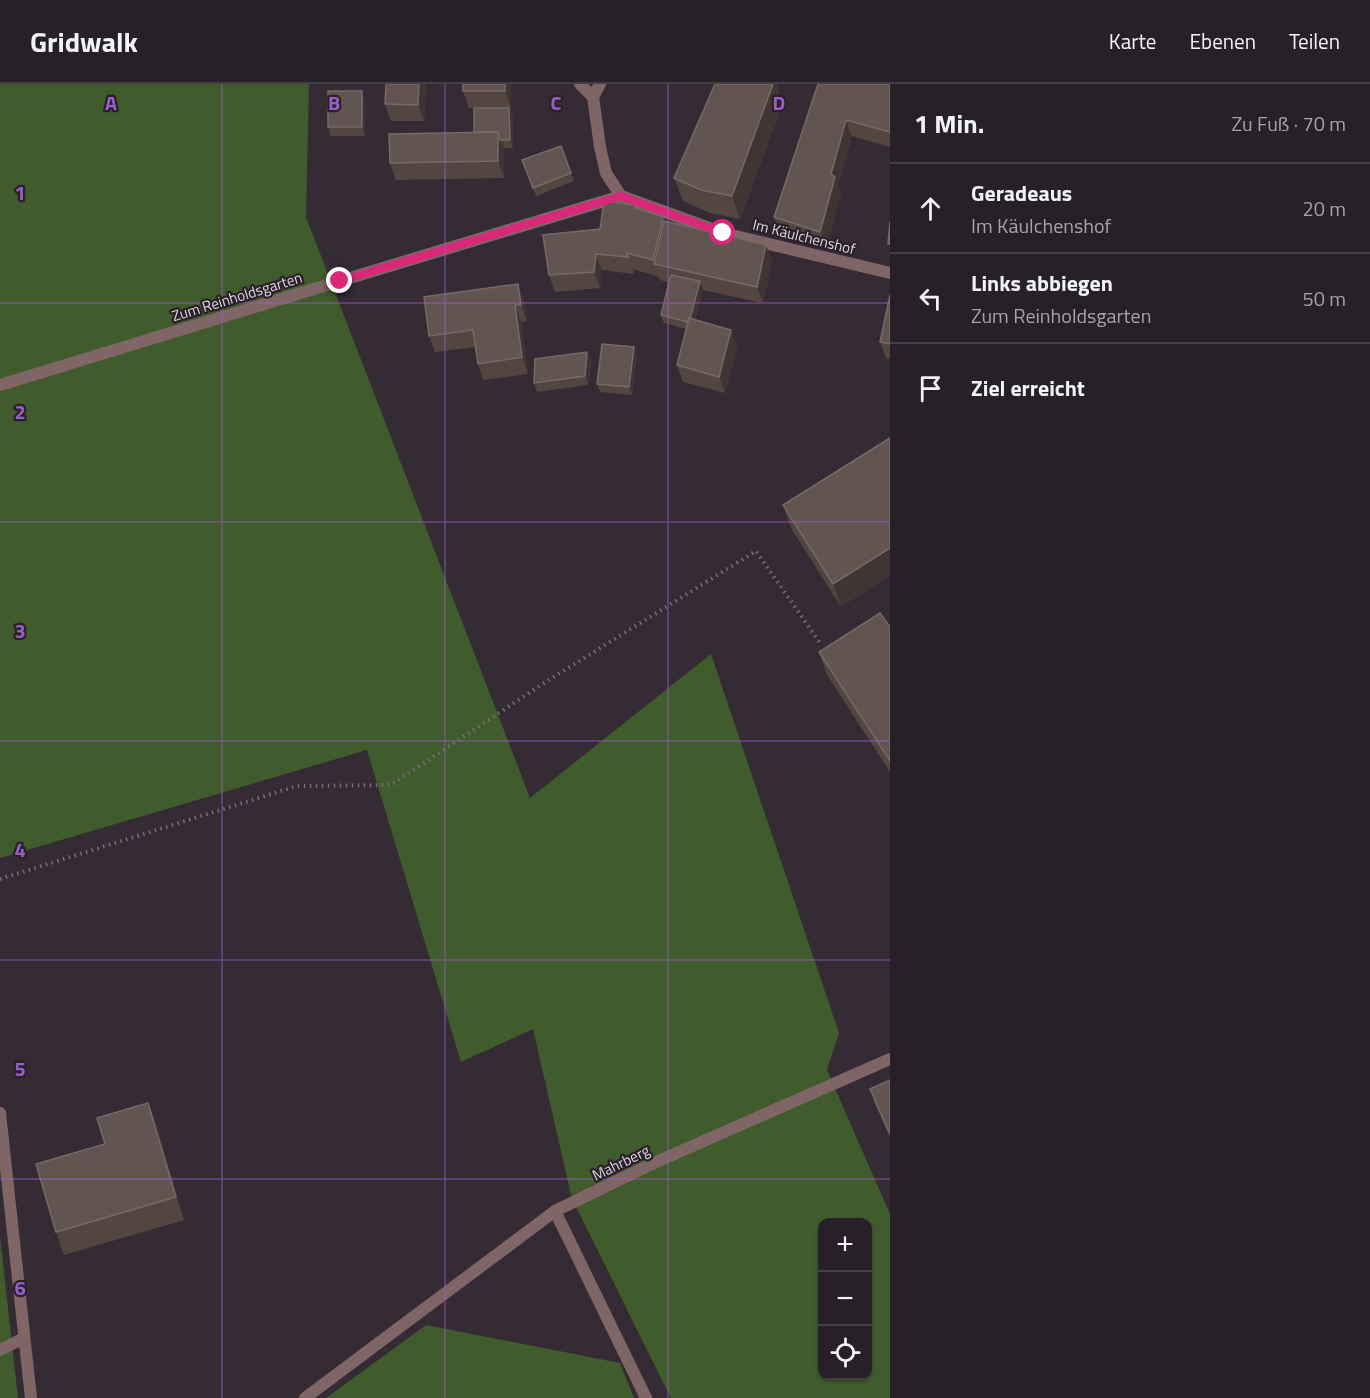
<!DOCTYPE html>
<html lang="de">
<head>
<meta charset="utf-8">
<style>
	:root { --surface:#282028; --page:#342d34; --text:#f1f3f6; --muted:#a5a3a8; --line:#443e45 }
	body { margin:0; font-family:"Titillium Web",sans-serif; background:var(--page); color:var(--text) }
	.controls { position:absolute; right:18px; bottom:18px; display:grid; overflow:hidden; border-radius:12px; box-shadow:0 2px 4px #0004 }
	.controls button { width:54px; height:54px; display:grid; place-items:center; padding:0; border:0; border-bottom:2px solid var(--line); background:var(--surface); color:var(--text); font:30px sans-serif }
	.stop { position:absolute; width:18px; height:18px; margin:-14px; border:4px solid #db2777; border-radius:50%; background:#fff }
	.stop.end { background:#db2777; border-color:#fff; box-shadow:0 2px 6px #0008 }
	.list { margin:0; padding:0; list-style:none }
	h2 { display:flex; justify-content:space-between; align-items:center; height:78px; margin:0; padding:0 24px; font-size:26px }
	h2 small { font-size:20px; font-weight:400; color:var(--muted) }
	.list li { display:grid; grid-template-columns:39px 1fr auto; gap:18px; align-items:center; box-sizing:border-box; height:90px; padding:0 24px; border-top:2px solid var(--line) }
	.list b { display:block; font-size:22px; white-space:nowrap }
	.list p { margin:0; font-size:20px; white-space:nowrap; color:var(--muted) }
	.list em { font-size:20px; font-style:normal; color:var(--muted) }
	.icon { flex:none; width:33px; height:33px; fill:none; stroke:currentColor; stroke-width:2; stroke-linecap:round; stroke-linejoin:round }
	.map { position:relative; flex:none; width:890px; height:1314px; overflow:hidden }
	header { display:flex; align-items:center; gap:36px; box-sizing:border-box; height:84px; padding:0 30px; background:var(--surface); border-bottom:2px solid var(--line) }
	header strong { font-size:28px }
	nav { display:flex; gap:33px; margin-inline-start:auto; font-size:21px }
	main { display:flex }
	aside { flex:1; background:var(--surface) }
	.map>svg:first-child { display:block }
	.green { fill:#405b2c; fill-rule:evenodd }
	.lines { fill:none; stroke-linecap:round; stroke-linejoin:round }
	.path { stroke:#776e77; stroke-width:4; stroke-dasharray:1.5 4.5; stroke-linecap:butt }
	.service { stroke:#806567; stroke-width:12 }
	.minor { stroke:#806567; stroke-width:12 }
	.wall { fill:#534640 }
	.shaded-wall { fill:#413534 }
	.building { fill:#625551; stroke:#756a66; stroke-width:1.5 }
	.route { stroke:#db2777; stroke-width:8 }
	.grid { fill:none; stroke:#985fc8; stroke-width:1.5; stroke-opacity:0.55 }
	.labels { text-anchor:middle; stroke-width:4.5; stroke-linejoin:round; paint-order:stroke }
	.street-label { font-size:15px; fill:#dcd6dc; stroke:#2b212b }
	.grid-label { font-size:20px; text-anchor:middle; font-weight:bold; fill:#985fc8; stroke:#2b212b; stroke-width:4.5; stroke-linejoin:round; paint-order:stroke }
</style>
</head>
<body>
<header>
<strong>Gridwalk</strong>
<nav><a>Karte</a><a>Ebenen</a><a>Teilen</a></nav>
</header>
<main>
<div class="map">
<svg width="890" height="1314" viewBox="0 0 890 1314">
	<rect width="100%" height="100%" fill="#352b35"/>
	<!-- green -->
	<g class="green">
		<path d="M0,0H309L306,133L530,714L711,570L839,949L827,986L890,1130V1314H671L572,1115L533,945L461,978L367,666L0,774ZM822,1138H868V1292H822Z"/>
		<path d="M0,1152L18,1314H0Z"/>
		<path d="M426,1241L620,1279L634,1314H326Z"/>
	</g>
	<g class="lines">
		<!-- path -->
		<path class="path" d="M0,795L297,702L391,701L544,599L756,467L820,559"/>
		<!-- service -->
		<g class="service">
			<path d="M0,301L340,197"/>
			<path d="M0,1029L31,1314"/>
			<path d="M0,1266L24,1254"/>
			<path d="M305,1314L555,1127"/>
		</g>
		<!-- minor -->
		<g class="minor">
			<path d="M580,0L593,13"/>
			<path d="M600,0L593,13L600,63L606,89L621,112L723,149L890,189"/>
			<path d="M340,197L621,112"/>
			<path d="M646,1314L555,1127L654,1079L890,975"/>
		</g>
	</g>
	<!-- wall -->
	<g class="wall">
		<path d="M426,0L424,37H391L385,20Z"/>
		<path d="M511,0V24H469L463,7Z"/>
		<path d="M818,0H890V63L852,52L838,102L841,109L826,164L780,149L774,133Z"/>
		<path d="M365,15V52H331L328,43Z"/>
		<path d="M783,19L740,135L710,129L683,117L674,94Z"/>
		<path d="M509,24L513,33V64H504V94L396,96L390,79L474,48Z"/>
		<path d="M561,62L574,97L536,112L522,76Z"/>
		<path d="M634,121L635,125L664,137L772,177L763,219L703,206L695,236L731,246L737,262L725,309L683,298L677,281L686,245L664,239L661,231L669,198L660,196L659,193L633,185L634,190L602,186L600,204L555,208L549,191L600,145Z"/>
		<path d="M518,200L524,217L527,237L521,238L528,290L483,296L478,280L475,263L435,268L429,252Z"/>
		<path d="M890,211V275L886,274L880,258Z"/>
		<path d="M637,272L632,311L600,308L597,300Z"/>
		<path d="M591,277L588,301L537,308L534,299Z"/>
		<path d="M890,354L841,523L791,444L783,421Z"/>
		<path d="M890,543V688L827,591L819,568Z"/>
		<path d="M890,996V1054L876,1022L870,1005Z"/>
		<path d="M148,1019L157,1042L184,1136L64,1171L56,1148L105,1060Z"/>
	</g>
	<!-- shaded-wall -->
	<g class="shaded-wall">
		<path d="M419,0H426L424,37L418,21Z"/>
		<path d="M505,0H511V24L505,7Z"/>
		<path d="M773,0H777L783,19L740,135L732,112Z"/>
		<path d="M362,7L365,15V52L362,43Z"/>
		<path d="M509,24L513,33V64L510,56Z"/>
		<path d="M846,36L852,52L838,102L841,109L826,164L820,148L831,90Z"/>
		<path d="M498,48L504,64V94L498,77Z"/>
		<path d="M663,133L669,149L655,180L653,176Z"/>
		<path d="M766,161L772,177L763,219L757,203Z"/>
		<path d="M596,170L602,186L600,204L594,188Z"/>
		<path d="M700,197L703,206L692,246L689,238Z"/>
		<path d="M518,200L524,217L527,237L521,221Z"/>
		<path d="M515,221L521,238L528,290L522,273Z"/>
		<path d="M731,246L737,262L725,309L719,293Z"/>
		<path d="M634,263L637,272L632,311L629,303Z"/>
		<path d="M587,268L591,277L588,301L585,292Z"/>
		<path d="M890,464V492L841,523L833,500Z"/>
		<path d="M148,1019L157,1042L184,1136L176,1113Z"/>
	</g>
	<!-- building -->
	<g class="building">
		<path d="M386,0H419L418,21L385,20Z"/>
		<rect x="463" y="0" width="42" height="7"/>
		<path d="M715,0H773L732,112L701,106L674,94Z"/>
		<path d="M818,0H890V48L846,36L831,90L835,93L820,148L774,133Z"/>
		<rect x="328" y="7" width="34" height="36"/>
		<path d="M474,24H509L510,56H500L498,48H474Z"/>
		<path d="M498,48V77L390,79L389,50Z"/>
		<path d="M561,62L571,89L533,104L522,76Z"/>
		<path d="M604,117L634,121L635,124L663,133L653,176L627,169L628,173L596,170L594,188L549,191L543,151L600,145Z"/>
		<path d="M664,137L766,161L757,203L654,180Z"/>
		<path d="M890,138V160H888Z"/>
		<path d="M671,191L700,197L690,235L689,234L688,238L661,231Z"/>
		<path d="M518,200L521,221H515L522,273L478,280L473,246L429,252L424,213Z"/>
		<path d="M890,211V260L880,258Z"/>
		<path d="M689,234L731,246L719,293L677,281Z"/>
		<path d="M602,260L634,263L629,303L597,300Z"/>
		<path d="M587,268L585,292L534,299L535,275Z"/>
		<path d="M890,354V464L833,500L783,421Z"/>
		<path d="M880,529L890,543V677L819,568Z"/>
		<path d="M890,996V1048H889L870,1005Z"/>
		<path d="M148,1019L176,1113L56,1148L36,1080L105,1060L97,1034Z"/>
	</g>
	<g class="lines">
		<!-- route -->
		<path class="route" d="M340,197L621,112L723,149"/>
	</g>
	<!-- grid -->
	<path class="grid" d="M222,0V1314M445,0V1314M668,0V1314M0,219H890M0,438H890M0,657H890M0,876H890M0,1095H890"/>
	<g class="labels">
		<!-- street labels -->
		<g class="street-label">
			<text transform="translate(804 153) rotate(14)" y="5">Im Käulchenshof</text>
			<text transform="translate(237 213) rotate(-17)" y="5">Zum Reinholdsgarten</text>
			<text transform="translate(621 1079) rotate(-26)" y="5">Mahrberg</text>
		</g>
	</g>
	<g class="grid-label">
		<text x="111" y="26">A</text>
		<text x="334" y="26">B</text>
		<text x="556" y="26">C</text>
		<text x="779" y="26">D</text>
		<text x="20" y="116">1</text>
		<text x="20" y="335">2</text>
		<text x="20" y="554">3</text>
		<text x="20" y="773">4</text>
		<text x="20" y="992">5</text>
		<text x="20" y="1211">6</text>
	</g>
</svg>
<div class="controls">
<button>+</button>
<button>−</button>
<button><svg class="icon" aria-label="locate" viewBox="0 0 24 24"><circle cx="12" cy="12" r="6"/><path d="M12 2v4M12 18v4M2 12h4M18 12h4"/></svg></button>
</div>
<div class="stop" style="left:723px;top:149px"></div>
<div class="stop end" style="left:340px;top:197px"></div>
</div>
<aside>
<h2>1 Min.<small>Zu Fuß · 70 m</small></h2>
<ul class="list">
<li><svg class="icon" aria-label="ahead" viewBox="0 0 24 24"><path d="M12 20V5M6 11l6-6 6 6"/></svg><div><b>Geradeaus</b><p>Im Käulchenshof</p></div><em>20 m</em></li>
<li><svg class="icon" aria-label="left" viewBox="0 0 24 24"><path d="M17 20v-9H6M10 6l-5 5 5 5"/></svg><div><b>Links abbiegen</b><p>Zum Reinholdsgarten</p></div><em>50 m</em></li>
<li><svg class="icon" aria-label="arrive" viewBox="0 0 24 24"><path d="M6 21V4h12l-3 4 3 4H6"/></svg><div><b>Ziel erreicht</b></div></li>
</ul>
</aside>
</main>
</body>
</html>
